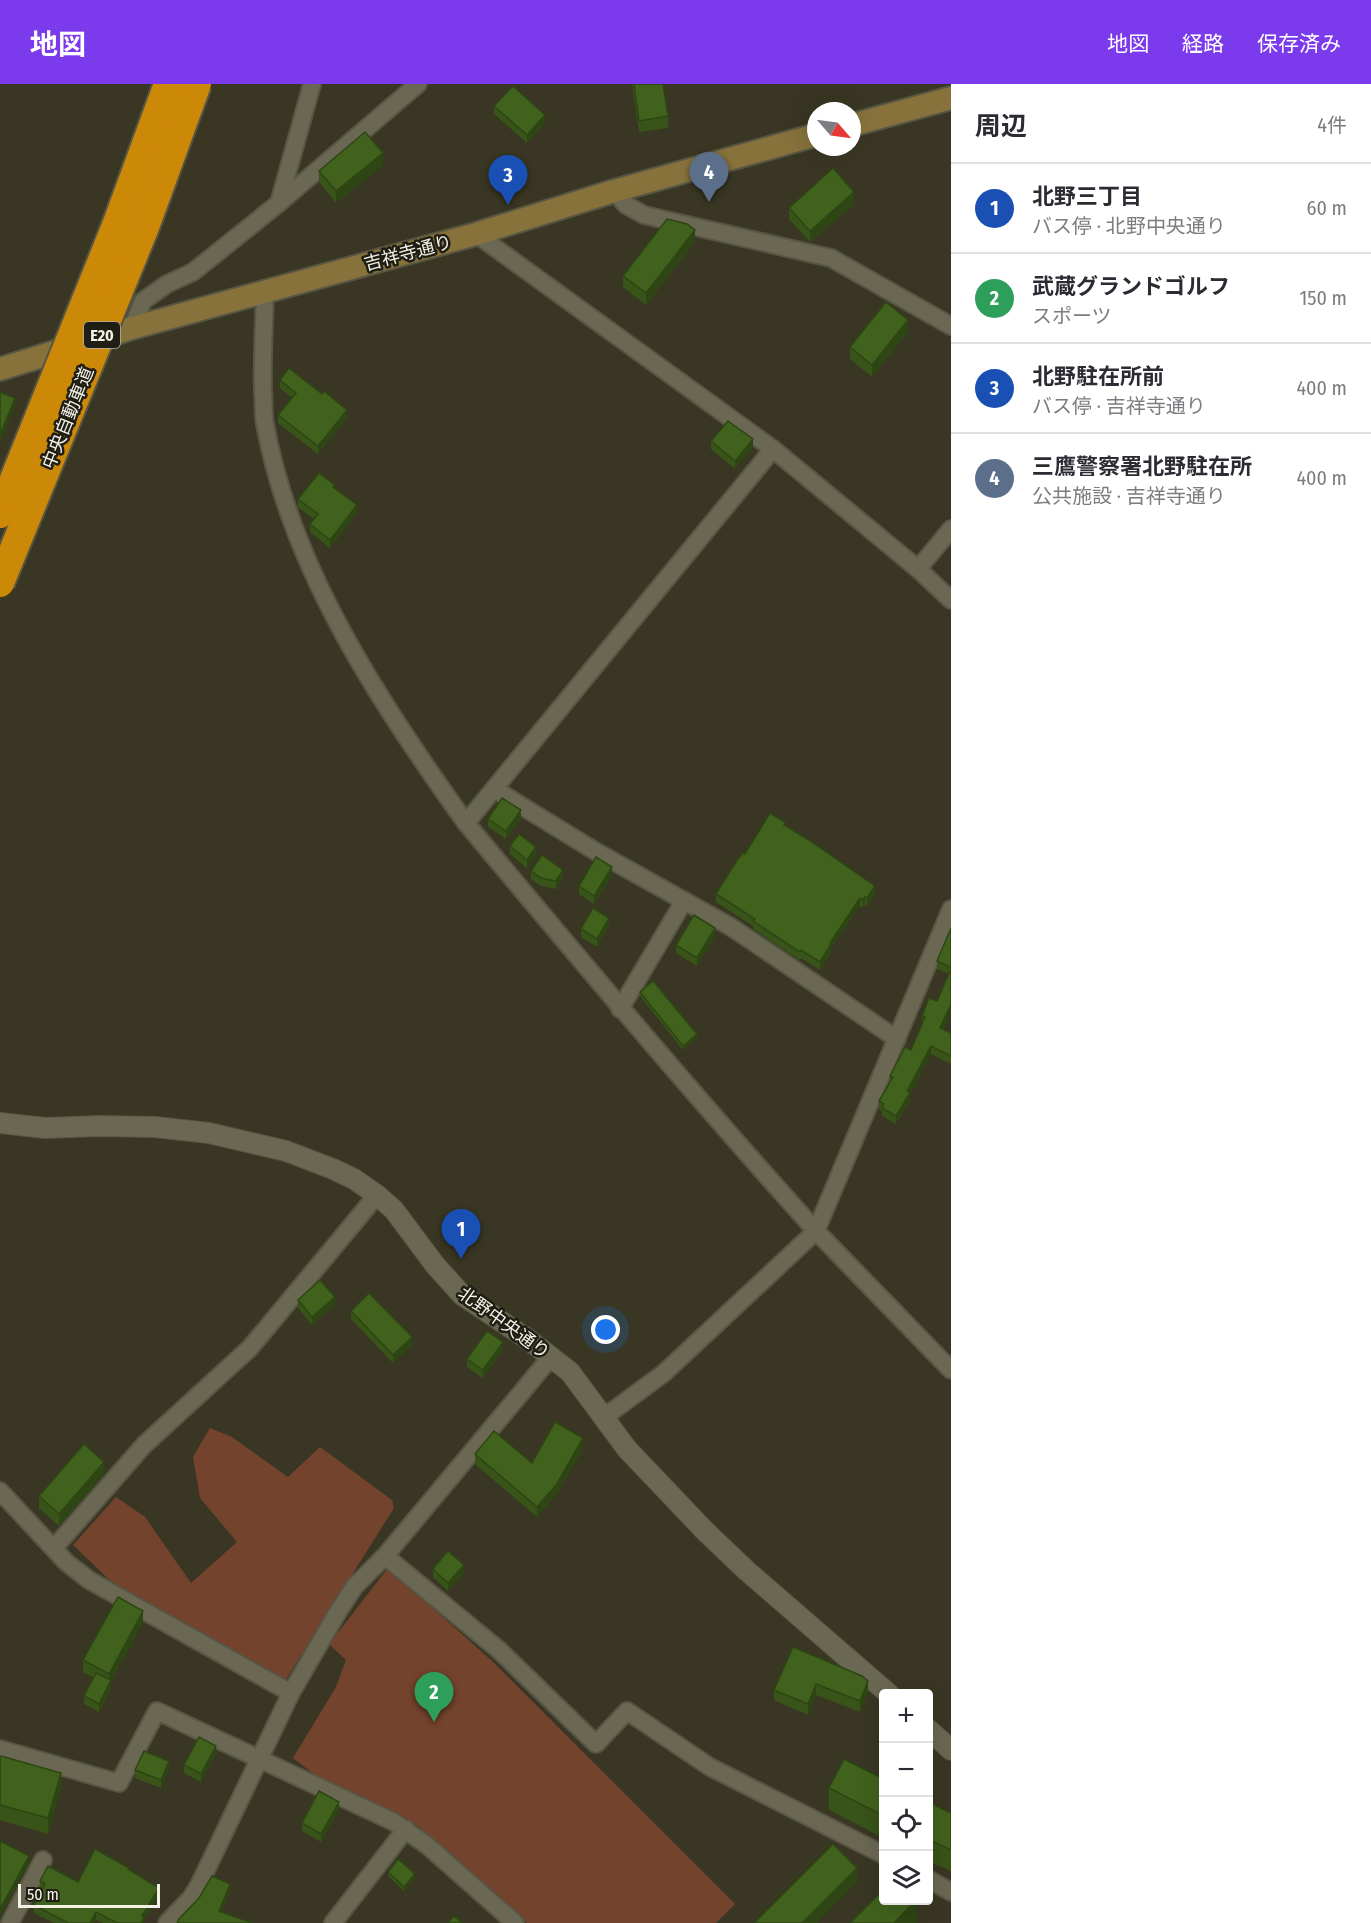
<!DOCTYPE html>
<html lang="ja">
<head>
<meta charset="utf-8">
<style>
	:root { --surface:#fff; --page:#f7f7f7; --text:#2b2b33; --muted:#7c7c81; --line:#e1e1e2; --accent:#7c3aed }
	body { margin:0; font-family:"Fira Sans Condensed","Noto Sans JP",sans-serif; background:var(--page); color:var(--text) }
	.controls { position:absolute; right:18px; bottom:18px; display:grid; overflow:hidden; border-radius:6px; box-shadow:0 6px 24px #0002 }
	.controls button { width:54px; height:54px; display:grid; place-items:center; padding:0; border:0; border-bottom:2px solid var(--line); background:var(--surface); color:var(--text); font:30px sans-serif }
	.compass { position:absolute; left:807px; top:18px; width:54px; height:54px; border-radius:50%; background:var(--surface); box-shadow:0 6px 24px #0002; rotate:118deg }
	.scale { position:absolute; left:18px; bottom:15px; width:142px; box-sizing:border-box; padding-left:6px; border:3px solid #f3f1e5; border-top:0; font-size:16px; line-height:21px; white-space:nowrap; color:#f3f1e5; -webkit-text-stroke:4px #1f1e15; paint-order:stroke }
	.you { position:absolute; left:606px; top:1246px; width:21px; height:21px; margin:-15px; border:4px solid #fff; border-radius:50%; background:#1a73e8; box-shadow:0 0 0 9px #1a73e833 }
	.badge { display:grid; place-items:center; width:39px; height:39px; border-radius:50%; background:var(--accent); color:#fff; font-size:20px; font-weight:700 }
	.pin { position:absolute; translate:-50% -50px; filter:drop-shadow(0 2px 3px #0008) }
	.pin::after { content:''; position:absolute; top:32px; width:21px; height:18px; background:inherit; clip-path:polygon(0 0,100% 0,50% 100%) }
	.list { margin:0; padding:0; list-style:none }
	h2 { display:flex; justify-content:space-between; align-items:center; height:78px; margin:0; padding:0 24px; font-size:26px }
	h2 small { font-size:20px; font-weight:400; color:var(--muted) }
	.list li { display:grid; grid-template-columns:39px 1fr auto; gap:18px; align-items:center; box-sizing:border-box; height:90px; padding:0 24px; border-top:2px solid var(--line) }
	.list b { display:block; font-size:22px; white-space:nowrap }
	.list p { margin:0; font-size:20px; white-space:nowrap; color:var(--muted) }
	.list em { font-size:20px; font-style:normal; color:var(--muted) }
	.icon { flex:none; width:33px; height:33px; fill:none; stroke:currentColor; stroke-width:2; stroke-linecap:round; stroke-linejoin:round }
	.map { position:relative; flex:none; width:951px; height:1839px; overflow:hidden }
	header { display:flex; align-items:center; gap:36px; box-sizing:border-box; height:84px; padding:0 30px; background:var(--accent); color:#fff }
	header strong { font-size:28px }
	nav { display:flex; gap:33px; margin-inline-start:auto; font-size:21px }
	main { display:flex }
	aside { flex:1; background:var(--surface) }
	.map>svg:first-child { display:block }
	.green { fill:#74432d }
	.lines { fill:none; stroke-linecap:round; stroke-linejoin:round }
	.minor-casing { stroke:#575543; stroke-width:20 }
	.tertiary-casing { stroke:#575543; stroke-width:22 }
	.secondary-casing { stroke:#575543; stroke-width:26 }
	.minor { stroke:#6a6852; stroke-width:16 }
	.tertiary { stroke:#6a6852; stroke-width:20 }
	.secondary { stroke:#87723c; stroke-width:22 }
	.motorway-bridge-casing { stroke:#575543; stroke-width:32; stroke-linecap:butt }
	.motorway-bridge { stroke:#cc8807; stroke-width:28 }
	.wall { fill:#385418 }
	.shaded-wall { fill:#2e4514 }
	.building { fill:#41621c; stroke:#2e4514; stroke-width:1.5 }
	.labels { text-anchor:middle; stroke-width:5; stroke-linejoin:round; paint-order:stroke }
	.shield { fill:#1f1e15; stroke:#b3b2a7; stroke-width:1.5 }
	.shield-label { font-size:16px; font-weight:bold; fill:#f3f1e5 }
	.street-label { font-size:18px; fill:#f3f1e5; stroke:#1f1e15 }
</style>
</head>
<body>
<header>
<strong>地図</strong>
<nav><a>地図</a><a>経路</a><a>保存済み</a></nav>
</header>
<main>
<div class="map">
<svg width="951" height="1839" viewBox="0 0 951 1839">
	<rect width="100%" height="100%" fill="#393723"/>
	<!-- green -->
	<g class="green">
		<path d="M210,1344L232,1353L288,1393L320,1363L392,1416L394,1424L285,1597L124,1510L73,1461L116,1413L145,1433L191,1499L237,1458L200,1414L193,1373Z"/>
		<path d="M388,1484L492,1577L735,1820L716,1839H527L418,1742L332,1704L293,1674L336,1603L346,1576L329,1560Z"/>
	</g>
	<g class="lines">
		<defs>
			<g id="minor">
				<path d="M614,107L626,121L644,131L831,174L951,242"/>
				<path d="M279,119L312,0"/>
				<path d="M476,150L773,365L918,485L951,516"/>
				<path d="M265,208C264,242 262,275 263,308C264,318 263,330 265,340C291,485 381,621 466,739L773,365"/>
				<path d="M132,244L143,217L167,200L193,188L279,119L418,0"/>
				<path d="M918,485L951,445"/>
				<path d="M494,705L595,767L731,843L897,955"/>
				<path d="M466,739C581,877 696,1014 816,1147L664,1289L603,1334"/>
				<path d="M951,825L816,1147L951,1286"/>
				<path d="M620,925L684,817"/>
				<path d="M551,1273L385,1472L499,1566L596,1660L627,1627L710,1683L884,1771"/>
				<path d="M0,1407L66,1478L89,1496L291,1609L336,1531L354,1503L385,1472"/>
				<path d="M54,1464L144,1361L250,1264L377,1111"/>
				<path d="M0,1665L119,1699L157,1627L394,1738L428,1762L515,1839"/>
				<path d="M928,1795L951,1808"/>
				<path d="M10,1839L43,1776"/>
				<path d="M167,1839L191,1814L199,1801L291,1609"/>
				<path d="M333,1839L406,1745"/>
			</g>
			<g id="tertiary">
				<path d="M0,1039L45,1044L99,1042L155,1043L209,1049L286,1067L333,1085L354,1095L377,1111L394,1126L435,1181L462,1211L529,1256L570,1288L627,1365L705,1447L747,1487L889,1610"/>
				<path d="M928,1645L951,1666"/>
			</g>
			<g id="secondary">
				<path d="M852,41L951,14"/>
				<path d="M0,285L132,244L476,150L614,107L816,51"/>
			</g>
		</defs>
		<!-- minor casing -->
		<use href="#minor" class="minor-casing"/>
		<!-- tertiary casing -->
		<use href="#tertiary" class="tertiary-casing"/>
		<!-- secondary casing -->
		<use href="#secondary" class="secondary-casing"/>
		<!-- minor -->
		<use href="#minor" class="minor"/>
		<!-- tertiary -->
		<use href="#tertiary" class="tertiary"/>
		<!-- secondary -->
		<use href="#secondary" class="secondary"/>
		<defs>
			<g id="motorway-bridge">
				<path d="M0,430L117,139L168,0"/>
				<path d="M0,499L145,143L197,0"/>
			</g>
		</defs>
		<!-- motorway-bridge casing -->
		<use href="#motorway-bridge" class="motorway-bridge-casing"/>
		<!-- motorway-bridge -->
		<use href="#motorway-bridge" class="motorway-bridge"/>
	</g>
	<!-- wall -->
	<g class="wall">
		<path d="M632,0H663L668,32V44L639,48Z"/>
		<path d="M494,22L545,39L527,59L494,30Z"/>
		<path d="M383,81L336,119L319,98V87Z"/>
		<path d="M854,120L810,158L789,135V124Z"/>
		<path d="M695,158L646,221L623,203V192Z"/>
		<path d="M908,248L872,293L850,275V263Z"/>
		<path d="M280,296L347,334L318,370L278,339V331L292,314L280,304Z"/>
		<path d="M711,357L753,363L735,385L711,365Z"/>
		<path d="M335,404L357,429L330,464L310,448V440L314,435L298,423V415Z"/>
		<path d="M521,734L506,755L488,743V735Z"/>
		<path d="M786,742L875,810L867,822L865,821L863,824L860,822L831,864V868L820,886L801,874L800,876L780,863L753,845V842L716,818V810L745,770Z"/>
		<path d="M510,762L536,771L527,784L510,770Z"/>
		<path d="M531,787L563,794L556,805L541,802L531,795Z"/>
		<path d="M612,791L594,820L579,810V802Z"/>
		<path d="M609,842L597,863L581,853V845Z"/>
		<path d="M951,844V928L943,945L951,949V980L931,970L910,1010V1017L896,1040L882,1032V1027L879,1025V1017L890,997V992L911,966L922,940V932L937,917L949,890L937,885V877Z"/>
		<path d="M715,852L697,882L676,869V861Z"/>
		<path d="M640,908L697,954L683,966L640,912Z"/>
		<path d="M298,1216L335,1221L312,1241L298,1224Z"/>
		<path d="M351,1227L412,1261L393,1279L351,1235Z"/>
		<path d="M503,1266L483,1294L467,1283V1275Z"/>
		<path d="M583,1365L556,1411L537,1433L475,1380V1370L532,1379Z"/>
		<path d="M104,1390L59,1442L39,1424V1412Z"/>
		<path d="M433,1485L464,1489L448,1507L433,1493Z"/>
		<path d="M143,1538L111,1597V1604L99,1628L84,1620V1612L93,1593L83,1588V1576Z"/>
		<path d="M793,1563L868,1607L860,1628L816,1611L808,1631L774,1616V1606Z"/>
		<path d="M216,1670L201,1698L184,1689V1681Z"/>
		<path d="M0,1673L61,1704L48,1750L0,1736Z"/>
		<path d="M169,1685L161,1704L135,1694V1686Z"/>
		<path d="M884,1695V1754L829,1726V1704Z"/>
		<path d="M928,1718L951,1729V1787L928,1777Z"/>
		<path d="M339,1726L321,1758L302,1747V1739Z"/>
		<path d="M129,1786L159,1811L144,1836V1839H103L96,1836L94,1839H54L34,1829V1821L42,1806L40,1805V1797L78,1798Z"/>
		<path d="M388,1788L415,1794L404,1807L388,1792Z"/>
	</g>
	<!-- shaded-wall -->
	<g class="shaded-wall">
		<path d="M545,31V39L527,59V51Z"/>
		<path d="M383,69V81L336,119V107Z"/>
		<path d="M854,108V120L810,158V147Z"/>
		<path d="M695,146V158L646,221V209Z"/>
		<path d="M908,236V248L872,293V281Z"/>
		<path d="M15,314V322L0,359V351Z"/>
		<path d="M347,326V334L318,370V362Z"/>
		<path d="M753,355V363L735,385V377Z"/>
		<path d="M357,421V429L330,464V456Z"/>
		<path d="M521,726V734L506,755V747Z"/>
		<path d="M536,763V771L527,784V776Z"/>
		<path d="M612,783V791L594,820V812Z"/>
		<path d="M563,786V794L556,805V797Z"/>
		<path d="M875,802V810L867,822V814Z"/>
		<path d="M865,813V821L863,824V816Z"/>
		<path d="M860,814V822L831,864V868L820,886V878L830,859Z"/>
		<path d="M609,834V842L597,863V855Z"/>
		<path d="M715,844V852L697,882V874Z"/>
		<path d="M951,920V928L940,952V944Z"/>
		<path d="M697,950V954L683,966V962Z"/>
		<path d="M931,962V970L910,1010V1017L896,1040V1032L907,1007Z"/>
		<path d="M335,1213V1221L312,1241V1233Z"/>
		<path d="M412,1253V1261L393,1279V1271Z"/>
		<path d="M503,1258V1266L483,1294V1286Z"/>
		<path d="M583,1354V1365L556,1411L537,1433V1423Z"/>
		<path d="M104,1378V1390L59,1442V1430Z"/>
		<path d="M464,1481V1489L448,1507V1499Z"/>
		<path d="M143,1527V1538L111,1597V1604L99,1628V1620L109,1601V1590Z"/>
		<path d="M868,1597V1607L860,1628V1617Z"/>
		<path d="M816,1600V1611L808,1631V1620Z"/>
		<path d="M216,1662V1670L201,1698V1690Z"/>
		<path d="M169,1677V1685L161,1704V1696Z"/>
		<path d="M61,1689V1704L48,1750V1734Z"/>
		<path d="M339,1718V1726L321,1758V1750Z"/>
		<path d="M29,1772V1780L0,1833V1825Z"/>
		<path d="M857,1784V1799L817,1839H802Z"/>
		<path d="M415,1790V1794L404,1807V1803Z"/>
		<path d="M230,1800V1806L219,1834V1827Z"/>
		<path d="M159,1804V1811L144,1836V1839H141L142,1832Z"/>
		<path d="M916,1816V1839H894Z"/>
		<path d="M96,1828V1836L94,1839H90Z"/>
	</g>
	<!-- building -->
	<g class="building">
		<path d="M634,0H663L668,32L639,37Z"/>
		<path d="M513,2L545,31L527,51L494,22Z"/>
		<path d="M365,48L383,69L336,107L319,87Z"/>
		<path d="M833,84L854,108L810,147L789,124Z"/>
		<path d="M667,135L687,140L695,146L646,209L623,192Z"/>
		<path d="M886,218L908,236L872,281L850,263Z"/>
		<path d="M289,284L322,310L324,307L347,326L318,362L278,331L296,309L280,296Z"/>
		<path d="M0,308L15,314L0,351Z"/>
		<path d="M728,337L753,355L735,377L711,357Z"/>
		<path d="M319,389L335,401L333,403L357,421L330,456L310,440L318,430L298,415Z"/>
		<path d="M502,714L521,726L506,747L488,735Z"/>
		<path d="M770,729L786,739L784,741L809,756L875,802L867,814L865,813L863,816L860,814L830,859L831,860L820,878L801,866L800,868L780,855L753,837L755,835L716,810L737,776L743,769L745,770Z"/>
		<path d="M519,750L536,763L527,776L510,762Z"/>
		<path d="M542,771L563,786L556,797L541,794L531,787Z"/>
		<path d="M596,773L612,783L594,812L579,802Z"/>
		<path d="M593,824L609,834L597,855L581,845Z"/>
		<path d="M694,831L715,844L697,874L676,861Z"/>
		<path d="M951,844V883L937,877Z"/>
		<path d="M951,885V920L940,944L951,949V972L931,962L907,1007L910,1009L896,1032L882,1024L884,1020L879,1017L893,993L890,992L905,963L911,966L925,933L922,932L929,914L937,917Z"/>
		<path d="M653,897L697,950L683,962L640,908Z"/>
		<path d="M320,1196L335,1213L312,1233L298,1216Z"/>
		<path d="M369,1209L412,1253L393,1271L351,1227Z"/>
		<path d="M487,1247L503,1258L483,1286L467,1275Z"/>
		<path d="M555,1338L583,1354L556,1401L537,1423L475,1370L494,1347L532,1379Z"/>
		<path d="M84,1360L104,1378L59,1430L39,1412Z"/>
		<path d="M448,1467L464,1481L448,1499L433,1485Z"/>
		<path d="M118,1513L143,1527L109,1590L83,1576Z"/>
		<path d="M793,1563L862,1592L868,1597L860,1617L816,1600L808,1620L774,1606Z"/>
		<path d="M96,1589L111,1596L99,1620L84,1612Z"/>
		<path d="M199,1653L216,1662L201,1690L184,1681Z"/>
		<path d="M144,1667L169,1677L161,1696L135,1686Z"/>
		<path d="M1,1672L61,1689L48,1734L0,1721V1673Z"/>
		<path d="M844,1675L884,1695V1732L829,1704Z"/>
		<path d="M319,1707L339,1718L321,1750L302,1739Z"/>
		<path d="M928,1718L951,1729V1766L928,1755Z"/>
		<path d="M0,1757L29,1772L0,1825Z"/>
		<path d="M833,1760L857,1784L802,1839H754Z"/>
		<path d="M95,1765L129,1784L128,1785L159,1804L142,1832L144,1833L141,1839H117L96,1828L90,1839H68L34,1821L45,1800L40,1797L48,1782L78,1798Z"/>
		<path d="M398,1775L415,1790L404,1803L388,1788Z"/>
		<path d="M212,1792L230,1800L219,1827L252,1839H177L179,1835L199,1814Z"/>
		<path d="M884,1805V1816H916L894,1839H850Z"/>
		<path d="M454,1832L463,1839H448Z"/>
	</g>
	<g class="labels">
		<!-- shield labels -->
		<rect class="shield" x="84" y="238" width="36" height="26" rx="4.5"/>
		<g class="shield-label">
			<text x="102" y="257">E20</text>
		</g>
		<!-- street labels -->
		<g class="street-label">
			<text transform="translate(408 169) rotate(-15)" y="6">吉祥寺通り</text>
			<text transform="translate(68 334) rotate(-68)" y="6">中央自動車道</text>
			<text transform="translate(504 1239) rotate(36)" y="6">北野中央通り</text>
		</g>
	</g>
</svg>
<div class="controls">
<button>+</button>
<button>−</button>
<button><svg class="icon" aria-label="locate" viewBox="0 0 24 24"><circle cx="12" cy="12" r="6"/><path d="M12 2v4M12 18v4M2 12h4M18 12h4"/></svg></button>
<button><svg class="icon" aria-label="layers" viewBox="0 0 24 24"><path d="M12 4l9 5-9 5-9-5zM3 14l9 5 9-5"/></svg></button>
</div>
<svg class="compass" viewBox="-18 -18 36 36"><path d="M0-13l5 13h-10z" fill="#e53935"/><path d="M0 13l5-13h-10z" fill="#7c7c81"/></svg>
<div class="scale">50 m</div>
<div class="you"></div>
<div class="pin badge" style="left:461px;top:1175px;background:#1a4fb4">1</div>
<div class="pin badge" style="left:434px;top:1638px;background:#2e9e5b">2</div>
<div class="pin badge" style="left:508px;top:121px;background:#1a4fb4">3</div>
<div class="pin badge" style="left:709px;top:118px;background:#5c6f8a">4</div>
</div>
<aside>
<h2>周辺<small>4件</small></h2>
<ul class="list">
<li><span class="badge" style="background:#1a4fb4">1</span><div><b>北野三丁目</b><p>バス停 · 北野中央通り</p></div><em>60 m</em></li>
<li><span class="badge" style="background:#2e9e5b">2</span><div><b>武蔵グランドゴルフ</b><p>スポーツ</p></div><em>150 m</em></li>
<li><span class="badge" style="background:#1a4fb4">3</span><div><b>北野駐在所前</b><p>バス停 · 吉祥寺通り</p></div><em>400 m</em></li>
<li><span class="badge" style="background:#5c6f8a">4</span><div><b>三鷹警察署北野駐在所</b><p>公共施設 · 吉祥寺通り</p></div><em>400 m</em></li>
</ul>
</aside>
</main>
</body>
</html>
